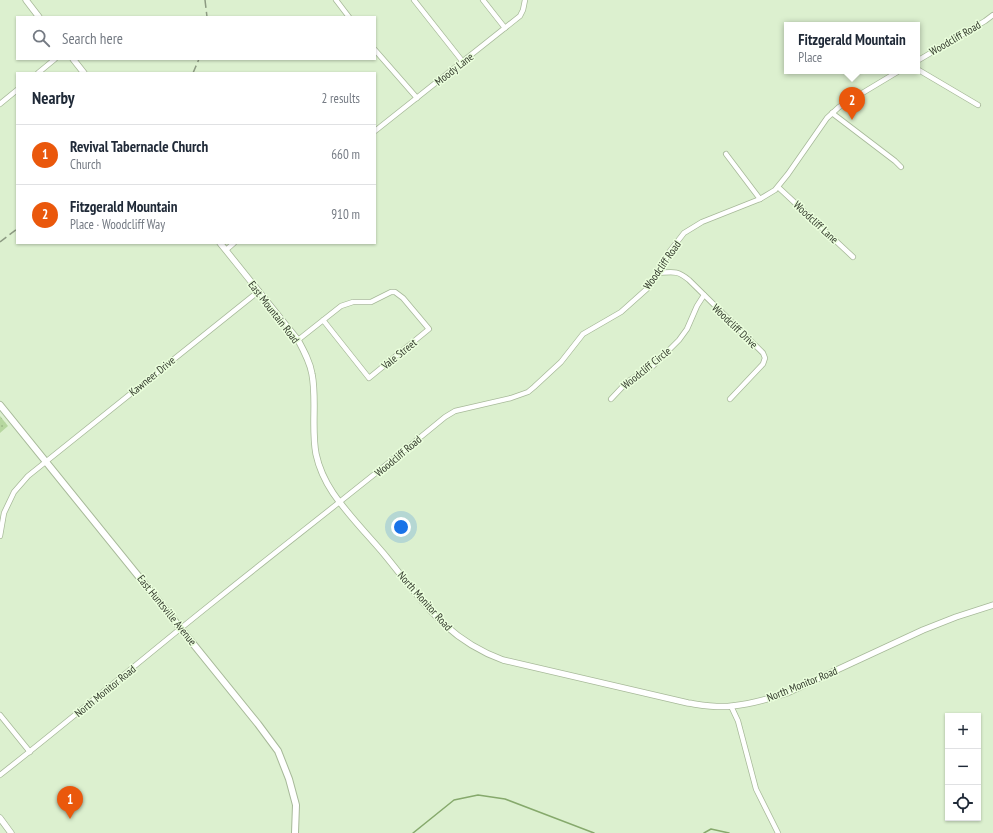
<!DOCTYPE html>
<html lang="en">
<head>
<meta charset="utf-8">
<style>
	:root { --surface:#fff; --page:#f2f2f3; --text:#1f2937; --muted:#747a83; --line:#e0e1e3; --accent:#ea580c }
	body { margin:0; font-family:"PT Sans Narrow",sans-serif; background:var(--page); color:var(--text) }
	.controls { position:absolute; right:12px; bottom:12px; display:grid; overflow:hidden; border-radius:0px; box-shadow:0 1px 3px #0004 }
	.controls button { width:36px; height:36px; display:grid; place-items:center; padding:0; border:0; border-bottom:1px solid var(--line); background:var(--surface); color:var(--text); font:20px sans-serif }
	.you { position:absolute; left:401px; top:527px; width:14px; height:14px; margin:-10px; border:3px solid #fff; border-radius:50%; background:#1a73e8; box-shadow:0 0 0 6px #1a73e833 }
	.badge { display:grid; place-items:center; width:26px; height:26px; border-radius:50%; background:var(--accent); color:#fff; font-size:13px; font-weight:700 }
	.pin { position:absolute; translate:-50% -33px; filter:drop-shadow(0 1px 2px #0008) }
	.pin::after { content:''; position:absolute; top:21px; width:14px; height:12px; background:inherit; clip-path:polygon(0 0,100% 0,50% 100%) }
	.popup { position:absolute; left:784px; top:22px; width:136px; height:52px; box-sizing:border-box; display:grid; place-content:center; border-radius:0px; background:var(--surface); filter:drop-shadow(0 1px 3px #0005); font-size:13px; white-space:nowrap; color:var(--muted) }
	.popup b { font-size:15px; color:var(--text) }
	.popup::after { content:''; position:absolute; left:50%; top:100%; margin-left:-8px; border:8px solid transparent; border-top-color:var(--surface) }
	.list { margin:0; padding:0; list-style:none }
	h2 { display:flex; justify-content:space-between; align-items:center; height:52px; margin:0; padding:0 16px; font-size:17px }
	h2 small { font-size:13px; font-weight:400; color:var(--muted) }
	.list li { display:grid; grid-template-columns:26px 1fr auto; gap:12px; align-items:center; box-sizing:border-box; height:60px; padding:0 16px; border-top:1px solid var(--line) }
	.list b { display:block; font-size:15px; white-space:nowrap }
	.list p { margin:0; font-size:13px; white-space:nowrap; color:var(--muted) }
	.list em { font-size:13px; font-style:normal; color:var(--muted) }
	.icon { flex:none; width:22px; height:22px; fill:none; stroke:currentColor; stroke-width:2; stroke-linecap:round; stroke-linejoin:round }
	.map { position:relative; flex:none; width:993px; height:833px; overflow:hidden }
	.search { position:absolute; background:var(--surface); box-shadow:0 1px 3px #0004; left:16px; top:16px; width:360px; height:44px; display:flex; align-items:center; gap:10px; box-sizing:border-box; padding:0 14px; border-radius:0px; color:var(--muted); font-size:15px }
	.panel { position:absolute; background:var(--surface); box-shadow:0 1px 3px #0004; left:16px; top:72px; width:360px; height:172px; border-radius:0px }
	.map>svg:first-child { display:block }
	.park { fill:url(#park-dots) }
	.lines { fill:none; stroke-linecap:round; stroke-linejoin:round }
	.stream { stroke:#86a96c; stroke-width:1.5 }
	.minor-casing { stroke:#a7b999; stroke-width:6 }
	.tertiary-casing { stroke:#a7b999; stroke-width:7 }
	.secondary-casing { stroke:#a7b999; stroke-width:8 }
	.minor { stroke:#fff; stroke-width:4.5 }
	.tertiary { stroke:#fff; stroke-width:5.5 }
	.secondary { stroke:#fff; stroke-width:6 }
	.rail { stroke:#8c9a82; stroke-width:1.5; stroke-dasharray:8 4; stroke-linecap:butt }
	.labels { text-anchor:middle; stroke-width:3; stroke-linejoin:round; paint-order:stroke }
	.street-label { font-size:11px; fill:#333a2d; stroke:#eafedc }
</style>
</head>
<body>
<div class="map">
<svg width="993" height="833" viewBox="0 0 993 833">
	<defs>
		<pattern id="park-dots" width="8" height="8" patternUnits="userSpaceOnUse"><rect width="8" height="8" fill="#b6d79f"/><path d="M2 2h.1M6 6h.1" fill="none" stroke="#9db989" stroke-width="1.8" stroke-linecap="round"/></pattern>
	</defs>
	<rect width="100%" height="100%" fill="#dcf0cf"/>
	<!-- park -->
	<path class="park" d="M0,416L8,426L0,433Z"/>
	<g class="lines">
		<!-- stream -->
		<g class="stream">
			<path d="M413,833L454,800L478,795L505,799L594,833"/>
			<path d="M704,833L711,829L729,833"/>
		</g>
		<defs>
			<g id="minor">
				<path d="M336,0L349,17"/>
				<path d="M414,0L463,62"/>
				<path d="M483,0L505,28"/>
				<path d="M375,50L417,98"/>
				<path d="M917,61L985,21L993,15"/>
				<path d="M917,69L978,105"/>
				<path d="M38,73L55,59"/>
				<path d="M0,104L17,90"/>
				<path d="M832,113L895,161L901,167"/>
				<path d="M375,131L520,16L523,10L525,0"/>
				<path d="M726,154L760,199"/>
				<path d="M778,187L853,257"/>
				<path d="M226,250L234,243"/>
				<path d="M658,273C673,272 677,270 689,280L763,353L765,358L763,364L730,399"/>
				<path d="M298,340L341,306L353,302H371L391,292H395L403,298L429,329L369,378L323,320"/>
				<path d="M611,399L627,382L653,366L679,340L687,329L697,306L704,295"/>
				<path d="M0,536L4,513L14,492L28,476L259,291"/>
				<path d="M731,706L738,721L756,789L778,833"/>
				<path d="M0,715L30,752"/>
				<path d="M0,775C73,718 143,658 216,600C292,539 370,479 445,417L455,411L511,398L528,392L534,387L561,362L583,334L621,312L649,287L658,273L670,251L684,233L702,222L760,199L775,190L788,174L827,118L839,107L899,71"/>
			</g>
			<g id="tertiary">
				<path d="M26,0L39,17"/>
				<path d="M73,59L84,73"/>
				<path d="M220,243L298,340C304,351 310,362 312,374C317,400 311,428 316,454C319,468 325,481 333,493C348,515 367,534 384,554C421,599 445,639 503,660L688,703C702,705 717,708 732,706C751,704 769,699 787,693L923,630L956,617L993,605"/>
				<path d="M0,818L11,833"/>
			</g>
			<path id="secondary" d="M0,405L258,724L278,751L289,779L296,805L295,833"/>
		</defs>
		<!-- minor casing -->
		<use href="#minor" class="minor-casing"/>
		<!-- tertiary casing -->
		<use href="#tertiary" class="tertiary-casing"/>
		<!-- secondary casing -->
		<use href="#secondary" class="secondary-casing"/>
		<!-- minor -->
		<use href="#minor" class="minor"/>
		<!-- tertiary -->
		<use href="#tertiary" class="tertiary"/>
		<!-- secondary -->
		<use href="#secondary" class="secondary"/>
		<!-- rail -->
		<g class="rail">
			<path d="M205,0L207,17"/>
			<path d="M193,73L199,59"/>
			<path d="M0,242L17,229"/>
		</g>
	</g>
	<g class="labels">
		<!-- street labels -->
		<g class="street-label">
			<text transform="translate(955 38) rotate(-30)" y="4">Woodcliff Road</text>
			<text transform="translate(454 69) rotate(-38)" y="4">Moody Lane</text>
			<text transform="translate(816 222) rotate(43)" y="4">Woodcliff Lane</text>
			<text transform="translate(662 265) rotate(-55)" y="4">Woodcliff Road</text>
			<text transform="translate(274 312) rotate(52)" y="4">East Mountain Road</text>
			<text transform="translate(735 326) rotate(44)" y="4">Woodcliff Drive</text>
			<text transform="translate(399 354) rotate(-39)" y="4">Vale Street</text>
			<text transform="translate(646 368) rotate(-39)" y="4">Woodcliff Circle</text>
			<text transform="translate(152 376) rotate(-39)" y="4">Kawneer Drive</text>
			<text transform="translate(398 456) rotate(-40)" y="4">Woodcliff Road</text>
			<text transform="translate(425 601) rotate(48)" y="4">North Monitor Road</text>
			<text transform="translate(167 610) rotate(51)" y="4">East Huntsville Avenue</text>
			<text transform="translate(802 684) rotate(-22)" y="4">North Monitor Road</text>
			<text transform="translate(105 691) rotate(-39)" y="4">North Monitor Road</text>
		</g>
	</g>
</svg>
<div class="controls">
<button>+</button>
<button>−</button>
<button><svg class="icon" aria-label="locate" viewBox="0 0 24 24"><circle cx="12" cy="12" r="6"/><path d="M12 2v4M12 18v4M2 12h4M18 12h4"/></svg></button>
</div>
<div class="you"></div>
<div class="pin badge" style="left:70px;top:819px">1</div>
<div class="pin badge" style="left:852px;top:120px">2</div>
<div class="popup"><b>Fitzgerald Mountain</b>Place</div>
<div class="search"><svg class="icon" aria-label="search" viewBox="0 0 24 24"><circle cx="10" cy="10" r="6"/><path d="M15 15l6 6"/></svg>Search here</div>
<section class="panel">
<h2>Nearby<small>2 results</small></h2>
<ul class="list">
<li><span class="badge">1</span><div><b>Revival Tabernacle Church</b><p>Church</p></div><em>660 m</em></li>
<li><span class="badge">2</span><div><b>Fitzgerald Mountain</b><p>Place · Woodcliff Way</p></div><em>910 m</em></li>
</ul>
</section>
</div>
</body>
</html>
